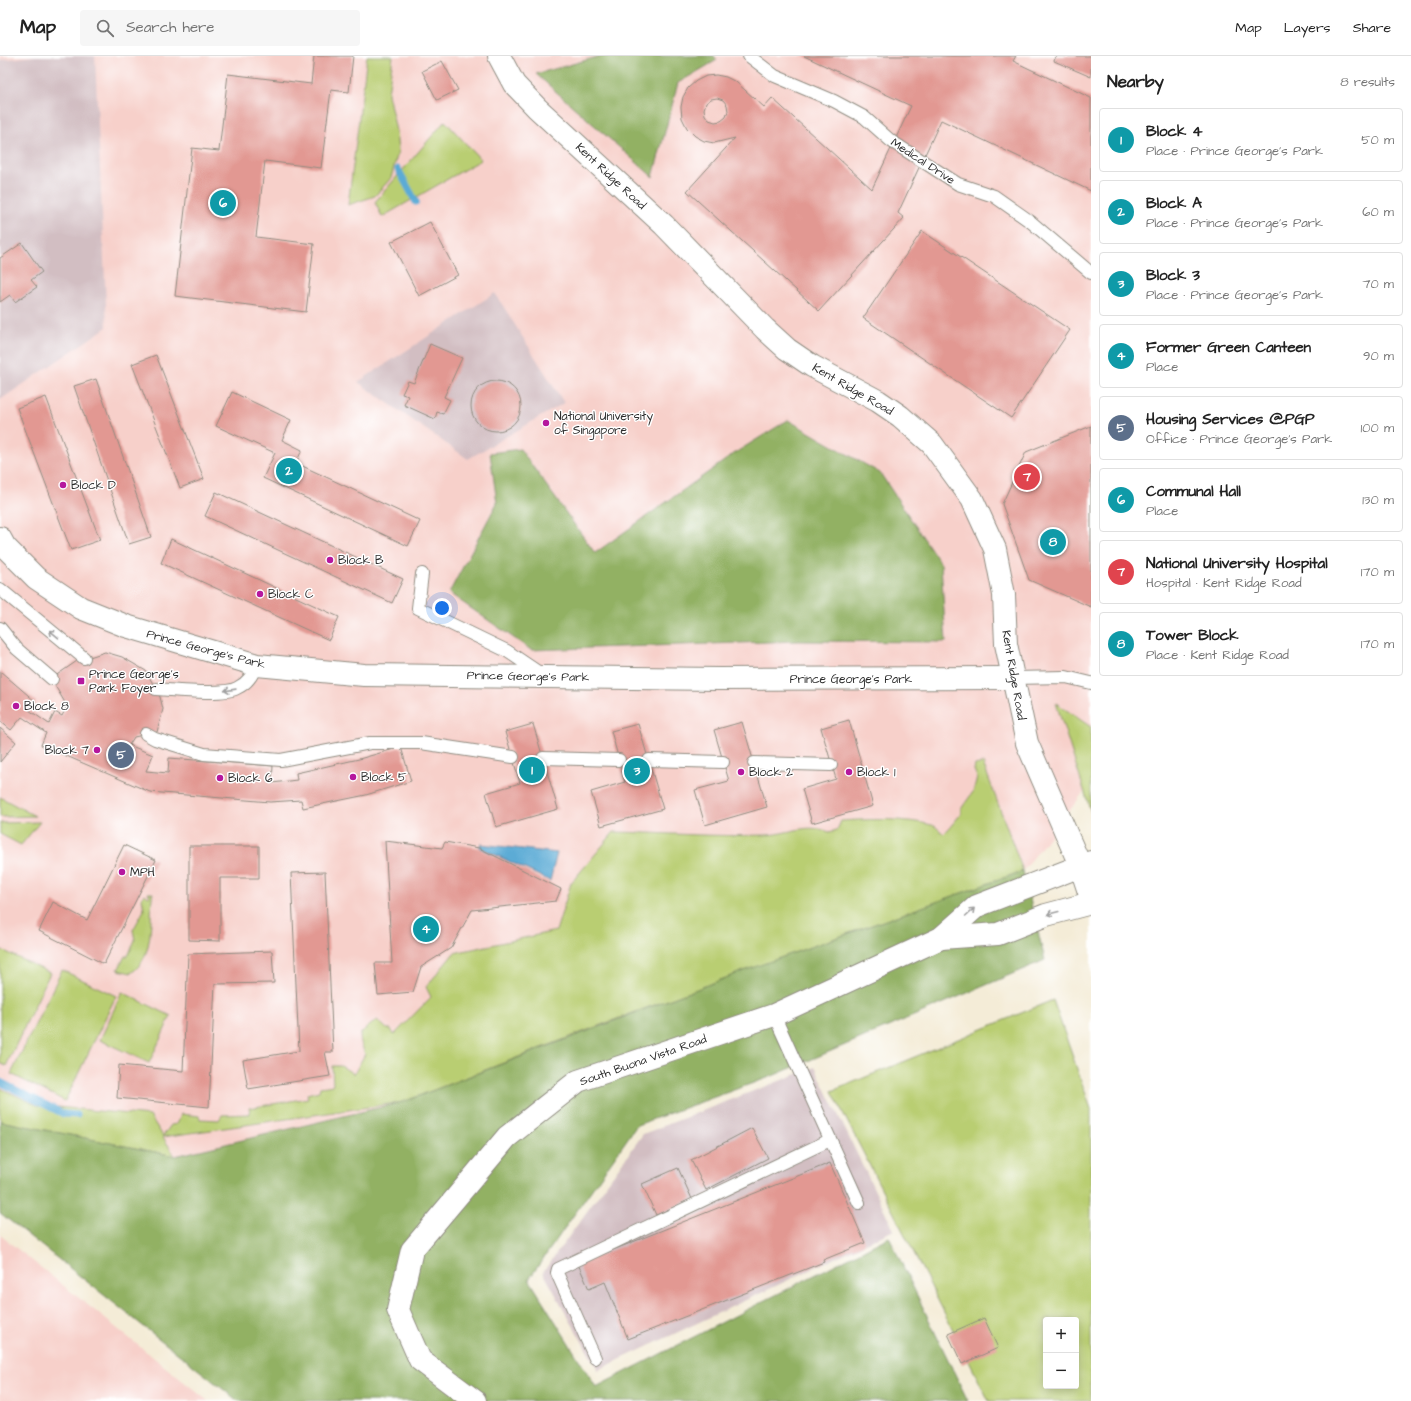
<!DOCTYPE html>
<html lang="en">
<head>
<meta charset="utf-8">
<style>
	:root { --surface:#fff; --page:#f6f6f6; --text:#222; --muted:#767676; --line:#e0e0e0; --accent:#b5179e }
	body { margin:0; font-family:"Architects Daughter",sans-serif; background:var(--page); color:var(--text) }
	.controls { position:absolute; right:12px; bottom:12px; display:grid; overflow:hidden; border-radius:4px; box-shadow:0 2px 10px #0003 }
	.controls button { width:36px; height:36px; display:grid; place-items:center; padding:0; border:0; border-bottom:1px solid var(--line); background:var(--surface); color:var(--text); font:20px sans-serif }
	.you { position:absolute; left:442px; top:552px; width:14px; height:14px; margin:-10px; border:3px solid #fff; border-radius:50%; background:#1a73e8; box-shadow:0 0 0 6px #1a73e833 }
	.badge { display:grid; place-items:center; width:26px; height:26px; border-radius:50%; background:var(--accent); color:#fff; font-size:13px; font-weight:700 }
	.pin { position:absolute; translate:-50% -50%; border:2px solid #fff; box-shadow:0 1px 4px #0006 }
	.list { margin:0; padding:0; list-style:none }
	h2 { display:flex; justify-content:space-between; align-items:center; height:52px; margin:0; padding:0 16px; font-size:17px }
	h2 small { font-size:13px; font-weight:400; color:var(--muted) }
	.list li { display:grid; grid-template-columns:26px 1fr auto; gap:12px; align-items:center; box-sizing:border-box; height:64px; margin:0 8px 8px; padding:0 8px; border:1px solid var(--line); border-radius:4px }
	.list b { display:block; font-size:15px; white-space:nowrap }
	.list p { margin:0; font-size:13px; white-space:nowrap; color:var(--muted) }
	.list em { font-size:13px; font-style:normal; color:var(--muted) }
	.icon { flex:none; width:22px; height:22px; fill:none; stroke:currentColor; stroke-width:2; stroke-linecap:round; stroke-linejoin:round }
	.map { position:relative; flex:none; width:1091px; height:1345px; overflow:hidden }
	header { display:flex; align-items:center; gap:24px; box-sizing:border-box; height:56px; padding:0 20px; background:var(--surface); border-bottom:1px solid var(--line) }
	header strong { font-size:19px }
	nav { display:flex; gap:22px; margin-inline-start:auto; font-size:14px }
	.search { width:280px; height:36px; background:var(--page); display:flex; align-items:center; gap:10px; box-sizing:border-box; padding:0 14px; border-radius:4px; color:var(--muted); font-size:15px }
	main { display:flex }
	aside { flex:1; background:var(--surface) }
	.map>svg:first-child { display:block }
	.built { fill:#f7d0ca }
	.industrial { fill:#d2bec2 }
	.green { fill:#b9ce72; stroke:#727c4e; fill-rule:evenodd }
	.forest { fill:#92b164; stroke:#5e6e48 }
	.water { fill:#5babd5; stroke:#436b80 }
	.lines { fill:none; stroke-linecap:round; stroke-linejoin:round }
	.stream { stroke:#5babd5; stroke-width:7 }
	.building { fill:#e29892; fill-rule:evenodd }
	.service-casing { stroke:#908c81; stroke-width:14 }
	.minor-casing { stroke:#908c81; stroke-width:24 }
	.tertiary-casing { stroke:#908c81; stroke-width:24 }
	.service { stroke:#fff; stroke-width:12 }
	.minor { stroke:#fff; stroke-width:22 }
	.tertiary { stroke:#fff; stroke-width:22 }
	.oneway { stroke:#a0a0a0 }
	.poi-dot { fill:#b5179e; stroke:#fff; stroke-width:1.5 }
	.labels { text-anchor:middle; stroke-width:3; stroke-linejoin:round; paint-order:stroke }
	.street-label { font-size:12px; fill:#2b2b2b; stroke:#fff }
	.poi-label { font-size:12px; fill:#2b2b2b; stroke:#fff; text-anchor:start }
</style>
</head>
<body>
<header>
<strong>Map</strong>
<div class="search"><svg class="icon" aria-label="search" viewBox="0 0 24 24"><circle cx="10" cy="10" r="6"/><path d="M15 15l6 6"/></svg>Search here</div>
<nav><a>Map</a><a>Layers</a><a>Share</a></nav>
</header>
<main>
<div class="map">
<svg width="1091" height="1345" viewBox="0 0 1091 1345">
	<rect width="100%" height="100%" fill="#fff"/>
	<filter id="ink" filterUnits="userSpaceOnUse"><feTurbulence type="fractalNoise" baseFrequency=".025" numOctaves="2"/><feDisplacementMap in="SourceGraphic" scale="8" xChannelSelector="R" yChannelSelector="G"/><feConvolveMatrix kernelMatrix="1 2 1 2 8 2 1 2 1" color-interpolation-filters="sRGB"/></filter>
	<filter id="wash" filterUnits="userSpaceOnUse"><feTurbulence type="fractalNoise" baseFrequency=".012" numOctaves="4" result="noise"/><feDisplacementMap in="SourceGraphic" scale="16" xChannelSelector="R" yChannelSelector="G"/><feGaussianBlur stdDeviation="0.9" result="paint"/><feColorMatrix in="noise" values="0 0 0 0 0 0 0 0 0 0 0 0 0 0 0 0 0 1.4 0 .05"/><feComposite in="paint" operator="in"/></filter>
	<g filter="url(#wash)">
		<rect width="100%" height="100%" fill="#f4ecd7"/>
		<!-- built -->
		<g class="built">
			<path d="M0,0H1091V735L1083,737L1023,815L709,928L403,1046L175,1100L0,1065Z"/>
			<path d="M0,1179L208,1345H0Z"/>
		</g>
		<!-- industrial -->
		<g class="industrial">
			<path d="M35,0H95L107,271L0,344V4Z"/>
			<path d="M495,237L564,347L468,403L358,326Z"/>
			<path d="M815,1011L894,1174L598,1314L543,1216L643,1078Z"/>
		</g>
		<!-- green -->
		<g class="green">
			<path d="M367,0H393L388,38L396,75L398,96L391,122L375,140L348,149Z"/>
			<path d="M445,65L481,104L382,161L375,146Z"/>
			<path d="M1056,647L1091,671V756Z"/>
			<path d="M983,707L1023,815L802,894L606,967L403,1046L163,1081L175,1100L0,1065V1032L37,1049L150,1060L163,1080L171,1069L177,1068L181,1058L199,1060L200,1063L219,1064L222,1059L250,1058L249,1052L308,1042L307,1038L319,1035L320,1031L333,1029L332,1010H341L354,1018L365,998C356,974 359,979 377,964L387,973H391L394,979L431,941L426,931L454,897L556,875L571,827L614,776C664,777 714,781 764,779C787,779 807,766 829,776L837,774L841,765C870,763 904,762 932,769C936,770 940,775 944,778L961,758V753L973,736L977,721L974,714L975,709Z"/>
			<path d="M0,741L35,760L0,761Z"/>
			<path d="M40,766L21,789L0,778V767Z"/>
			<path d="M148,837H153L152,841C150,866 154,902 131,917L118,914L125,900H128L135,884L133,874L144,854L142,842L145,838L148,841L150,840Z"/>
			<path d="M0,893L50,917L6,1010L0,1007Z"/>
			<path d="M62,914L116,940L65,1045L11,1018Z"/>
			<path d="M122,936L171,960L149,1007L100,984Z"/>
			<path d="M1053,944L1091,1053V1345H989L832,1035ZM1046,1264H1076V1330H1046Z"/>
		</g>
		<!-- forest -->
		<g class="forest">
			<path d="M601,0H714L717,4L678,27L653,121L536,18Z"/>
			<path d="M788,364L880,417L941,508L946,586L799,585L531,594L449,537L497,447L490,397L520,393L595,497L738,395Z"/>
			<path d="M1023,815L1045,904L770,1021L637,1069L529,1223L596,1331L889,1181L968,1345H238L0,1157V1065L175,1100L403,1046L749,913Z"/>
		</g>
		<!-- water -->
		<path class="water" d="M481,788L557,797L550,825L479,791Z"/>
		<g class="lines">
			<!-- stream -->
			<g class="stream">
				<path d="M398,113L416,146"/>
				<path d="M0,1026L64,1058L77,1059"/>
			</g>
		</g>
		<g id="blocks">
			<!-- building -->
			<g class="building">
				<path d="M314,0H353L349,36L331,34L321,112L265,105L256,181L314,188L306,256L175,240L192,92L219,95L228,18L311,28Z"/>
				<path d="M804,0H1016L1013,5L1091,42V135L941,64L898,157L904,162L819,255L687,135L735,82L714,87L704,85L695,80L687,72L682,62L681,51L683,41L688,32L696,25L706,20L716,19L726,21L736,26L764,51L772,42L872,133L911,50ZM717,42L723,44L727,49L728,55L726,61L721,65L715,66L709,64L705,59L704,53L706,47L711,43Z"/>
				<path d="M1056,0H1091V21L1054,5Z"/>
				<path d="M442,5L458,34L437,44L422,15Z"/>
				<path d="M430,166L458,219L419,240L391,186Z"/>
				<path d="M922,175L1070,274L1011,362L863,262Z"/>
				<path d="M22,187L42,216L31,224L37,231L15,246L10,239L0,246V202Z"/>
				<path d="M430,288L462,302L444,341L450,344L443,358L437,356L435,363L404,349L408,340L402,338L408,325L414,327Z"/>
				<path d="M156,299L204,423L180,432L132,308Z"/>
				<path d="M96,323L151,481L129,488L74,330Z"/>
				<circle cx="496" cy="350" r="25"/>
				<path d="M232,336L291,364L282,384L302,394L296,407L420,465L408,490L263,422L275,397L216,370Z"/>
				<path d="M46,341L100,484L71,494L17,352Z"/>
				<path d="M1091,370V551L1029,524L1002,448L1026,396Z"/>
				<path d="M216,436L403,523L392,547L205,460Z"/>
				<path d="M171,483L339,561L329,584L161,507Z"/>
				<path d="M105,596L122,601L146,615L160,641L163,653L157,676L134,681L129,689L153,699L146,715L168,717L169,702L273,710L272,727L297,724L296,717L359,703L401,691L411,725L366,739L303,752L301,744L270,746L150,736L41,689L46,677L22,661L11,674L0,665V615L36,646L29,654L49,668L55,656L62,660L67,650L51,623L77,605Z"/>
				<path d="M849,664L873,750L812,767L802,733L836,723L821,672Z"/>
				<path d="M742,666L767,751L705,769L695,734L729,725L714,674Z"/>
				<path d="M533,668L558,753L496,771L486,737L520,727L505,676Z"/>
				<path d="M638,668L663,753L601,770L591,736L625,726L611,675Z"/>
				<path d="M0,672L16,686L0,706Z"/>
				<path d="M385,785L442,792L445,786L479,792L561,833L556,845L472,854L451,892L421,911L413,936L378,939L375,907H392Z"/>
				<path d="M124,789L156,804L104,908L39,875L53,846L87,864Z"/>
				<path d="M189,790H259V822H220V885L189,884Z"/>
				<path d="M325,816L333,996H325L330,1020L248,1033L243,1004L299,995L291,817Z"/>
				<path d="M272,895L274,927L215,928L209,1051L117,1042L119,1009L183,1015L188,898Z"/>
				<path d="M752,1072L768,1102L706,1134L691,1104Z"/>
				<path d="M830,1107L865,1187L823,1204L824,1206L628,1283L605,1226L589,1233L578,1208Z"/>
				<path d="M678,1112L692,1143L656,1159L642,1128Z"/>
				<path d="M984,1262L998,1292L962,1308L948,1278Z"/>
			</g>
		</g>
	</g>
	<g filter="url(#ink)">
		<use href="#blocks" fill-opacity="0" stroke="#908c81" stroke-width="1"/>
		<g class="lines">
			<defs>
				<g id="service">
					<path d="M749,0L775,20L834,45L864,61L891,85L958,128L994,140L1031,166L1091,217"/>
					<path d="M422,518L418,552L507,595L541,618"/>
					<path d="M0,533L84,602"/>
					<path d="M0,572L17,593L52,623"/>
					<path d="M1013,622L1066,621L1091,627"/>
					<path d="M156,633C173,634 223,640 237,632C248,627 252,619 257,609"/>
					<path d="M146,678L155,683L204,698L281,704L370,687H421L513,701"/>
					<path d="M543,702L619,704"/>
					<path d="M649,704L723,706"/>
					<path d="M754,707L831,709"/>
					<path d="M774,959L859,1147"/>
					<path d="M595,1302L557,1217L558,1213L830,1084"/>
				</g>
				<g id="minor">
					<path d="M499,0L514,28L537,52L664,169L765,273L787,293L812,310L878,345L900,360L932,388L972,443L995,493L1004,539L1006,588L1027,687L1080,809L1091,842"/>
					<path d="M0,482L5,491L36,522L81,552L126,570L257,609L364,619L719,623L1013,622"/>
				</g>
				<g id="tertiary">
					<path d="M941,882L998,878L1046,859L1091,847"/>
					<path d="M475,1345L420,1304L398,1254L412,1194L507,1081L578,1025L774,959L941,882L977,850L1091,806"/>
				</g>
			</defs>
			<!-- service casing -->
			<use href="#service" class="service-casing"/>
			<!-- minor casing -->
			<use href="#minor" class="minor-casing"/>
			<!-- tertiary casing -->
			<use href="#tertiary" class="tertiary-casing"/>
			<!-- service -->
			<use href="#service" class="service"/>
			<!-- minor -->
			<use href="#minor" class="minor"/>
			<!-- tertiary -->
			<use href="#tertiary" class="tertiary"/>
		</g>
		<!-- one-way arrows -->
		<defs><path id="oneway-shaft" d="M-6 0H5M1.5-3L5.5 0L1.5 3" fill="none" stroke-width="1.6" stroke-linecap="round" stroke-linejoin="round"/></defs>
		<g class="oneway">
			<use href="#oneway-shaft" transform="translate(54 578) rotate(-140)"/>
			<use href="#oneway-shaft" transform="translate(230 634) rotate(172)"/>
			<use href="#oneway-shaft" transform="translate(970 856) rotate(-42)"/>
			<use href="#oneway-shaft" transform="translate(1053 857) rotate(165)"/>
		</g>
	</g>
	<!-- markers -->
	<g class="poi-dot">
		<circle cx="546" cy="367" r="4"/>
		<circle cx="63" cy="429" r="4"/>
		<circle cx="330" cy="504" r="4"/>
		<circle cx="260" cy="538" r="4"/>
		<rect x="77" y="621" width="8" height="8" rx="2"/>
		<circle cx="16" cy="650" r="4"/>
		<circle cx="97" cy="694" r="4"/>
		<circle cx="741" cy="716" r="4"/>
		<circle cx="849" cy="716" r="4"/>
		<circle cx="353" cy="721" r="4"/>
		<circle cx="220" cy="722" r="4"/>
		<circle cx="122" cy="816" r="4"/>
	</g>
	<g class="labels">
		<!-- street labels -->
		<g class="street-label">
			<text transform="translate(923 105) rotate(33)" y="4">Medical Drive</text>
			<text transform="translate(611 120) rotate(43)" y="4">Kent Ridge Road</text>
			<text transform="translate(853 333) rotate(30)" y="4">Kent Ridge Road</text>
			<text transform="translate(206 593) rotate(15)" y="4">Prince George's Park</text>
			<text transform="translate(1014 619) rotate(80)" y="4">Kent Ridge Road</text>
			<text transform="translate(528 620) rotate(1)" y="4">Prince George's Park</text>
			<text x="851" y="627">Prince George's Park</text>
			<text transform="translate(643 1004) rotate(-19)" y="4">South Buona Vista Road</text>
		</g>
		<!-- poi labels -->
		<g class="poi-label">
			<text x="554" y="364">National University<tspan x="554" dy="14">of Singapore</tspan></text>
			<text x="71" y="433">Block D</text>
			<text x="338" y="508">Block B</text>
			<text x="268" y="542">Block C</text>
			<text x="89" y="622">Prince George's<tspan x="89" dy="14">Park Foyer</tspan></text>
			<text x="24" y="654">Block 8</text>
			<text x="89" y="698" text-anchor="end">Block 7</text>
			<text x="749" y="720">Block 2</text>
			<text x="857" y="720">Block 1</text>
			<text x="361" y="725">Block 5</text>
			<text x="228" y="726">Block 6</text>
			<text x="130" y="820">MPH</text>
		</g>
	</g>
</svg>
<div class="controls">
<button>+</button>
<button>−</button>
</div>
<div class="you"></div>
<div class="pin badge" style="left:532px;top:714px;background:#0f9aa8">1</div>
<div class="pin badge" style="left:289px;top:415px;background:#0f9aa8">2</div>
<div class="pin badge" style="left:637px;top:715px;background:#0f9aa8">3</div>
<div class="pin badge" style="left:426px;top:873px;background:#0f9aa8">4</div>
<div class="pin badge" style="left:121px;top:699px;background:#5c6f8a">5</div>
<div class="pin badge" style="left:223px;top:147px;background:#0f9aa8">6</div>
<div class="pin badge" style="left:1027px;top:421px;background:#e0444e">7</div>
<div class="pin badge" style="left:1053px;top:486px;background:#0f9aa8">8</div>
</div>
<aside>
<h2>Nearby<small>8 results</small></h2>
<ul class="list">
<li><span class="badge" style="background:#0f9aa8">1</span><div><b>Block 4</b><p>Place · Prince George's Park</p></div><em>50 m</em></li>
<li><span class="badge" style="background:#0f9aa8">2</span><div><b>Block A</b><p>Place · Prince George's Park</p></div><em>60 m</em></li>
<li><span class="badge" style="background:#0f9aa8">3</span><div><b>Block 3</b><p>Place · Prince George's Park</p></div><em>70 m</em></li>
<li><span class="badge" style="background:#0f9aa8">4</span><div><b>Former Green Canteen</b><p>Place</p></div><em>90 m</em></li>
<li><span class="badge" style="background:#5c6f8a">5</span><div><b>Housing Services @PGP</b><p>Office · Prince George's Park</p></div><em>100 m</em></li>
<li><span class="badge" style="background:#0f9aa8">6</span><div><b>Communal Hall</b><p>Place</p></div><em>130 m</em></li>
<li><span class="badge" style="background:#e0444e">7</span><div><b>National University Hospital</b><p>Hospital · Kent Ridge Road</p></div><em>170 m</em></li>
<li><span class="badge" style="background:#0f9aa8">8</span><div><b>Tower Block</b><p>Place · Kent Ridge Road</p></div><em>170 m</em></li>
</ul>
</aside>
</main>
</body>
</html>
